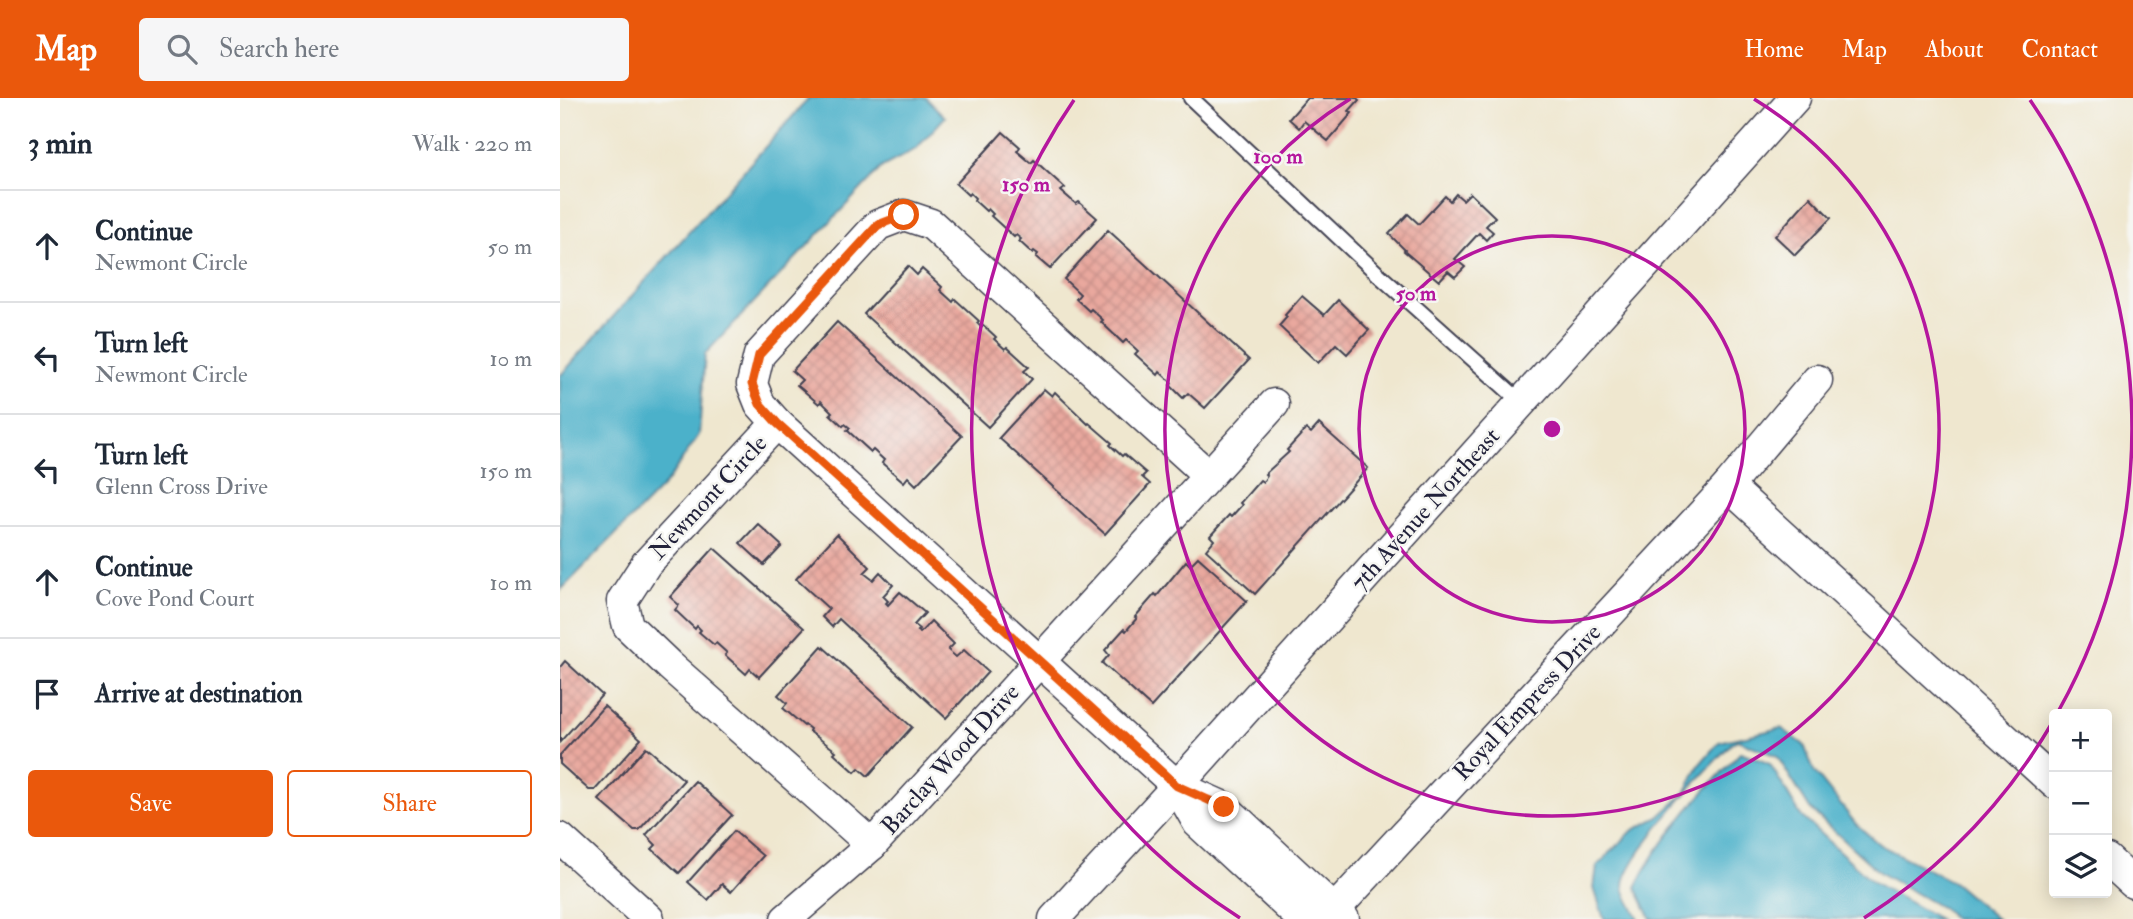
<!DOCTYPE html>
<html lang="en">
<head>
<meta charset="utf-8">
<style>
	:root { --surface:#fff; --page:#f6f6f7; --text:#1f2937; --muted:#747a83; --line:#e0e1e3; --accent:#ea580c }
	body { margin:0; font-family:"IM FELL Double Pica",serif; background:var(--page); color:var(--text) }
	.controls { position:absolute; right:21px; bottom:21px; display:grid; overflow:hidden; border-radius:7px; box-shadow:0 4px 18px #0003 }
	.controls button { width:63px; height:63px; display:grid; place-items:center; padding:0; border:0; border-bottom:2px solid var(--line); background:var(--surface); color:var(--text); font:35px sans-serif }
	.stop { position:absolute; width:21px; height:21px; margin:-16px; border:5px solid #ea580c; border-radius:50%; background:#fff }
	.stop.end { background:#ea580c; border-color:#fff; box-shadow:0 2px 7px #0008 }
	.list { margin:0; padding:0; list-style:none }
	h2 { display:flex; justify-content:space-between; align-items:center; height:91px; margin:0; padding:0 28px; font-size:30px }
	h2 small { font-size:23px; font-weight:400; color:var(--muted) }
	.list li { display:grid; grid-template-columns:46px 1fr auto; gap:21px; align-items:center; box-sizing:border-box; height:112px; padding:0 28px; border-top:2px solid var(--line) }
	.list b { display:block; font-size:26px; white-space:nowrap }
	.list p { margin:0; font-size:23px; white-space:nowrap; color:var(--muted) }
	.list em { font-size:23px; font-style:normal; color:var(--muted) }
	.actions { display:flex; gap:14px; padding:21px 28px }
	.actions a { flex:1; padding:16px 0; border:2px solid var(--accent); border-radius:7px; text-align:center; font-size:24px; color:var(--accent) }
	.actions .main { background:var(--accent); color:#fff }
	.icon { flex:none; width:38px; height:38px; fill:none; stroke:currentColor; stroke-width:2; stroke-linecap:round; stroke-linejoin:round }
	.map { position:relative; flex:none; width:1573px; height:821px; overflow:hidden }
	header { display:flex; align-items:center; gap:42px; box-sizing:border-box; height:98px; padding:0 35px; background:var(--accent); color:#fff }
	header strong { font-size:33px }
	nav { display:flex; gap:38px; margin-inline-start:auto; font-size:24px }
	.search { width:490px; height:63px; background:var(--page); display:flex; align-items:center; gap:18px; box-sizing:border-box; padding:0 24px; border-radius:7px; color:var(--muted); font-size:26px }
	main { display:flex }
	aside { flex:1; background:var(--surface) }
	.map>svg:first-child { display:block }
	.water { fill:#4bb1ca; stroke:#366a82; stroke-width:2 }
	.building { fill:url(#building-cross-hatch) }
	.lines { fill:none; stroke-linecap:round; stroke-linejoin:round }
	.service-casing { stroke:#414051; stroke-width:18 }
	.minor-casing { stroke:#414051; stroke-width:33 }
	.service { stroke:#fff; stroke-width:14 }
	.minor { stroke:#fff; stroke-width:30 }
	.route { stroke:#ea580c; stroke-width:9 }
	.ring { fill:none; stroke:#b5179e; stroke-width:3.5 }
	.labels { text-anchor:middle; stroke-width:5; stroke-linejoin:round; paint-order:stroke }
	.street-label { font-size:24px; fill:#22223b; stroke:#f6f6f2 }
	.centre { fill:#b5179e; stroke:#f6f6f2; stroke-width:3.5 }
	.ring-label { font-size:21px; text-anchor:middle; font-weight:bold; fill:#b5179e; stroke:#f6f6f2; stroke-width:5; stroke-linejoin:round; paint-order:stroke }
</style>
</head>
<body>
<header>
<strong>Map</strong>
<div class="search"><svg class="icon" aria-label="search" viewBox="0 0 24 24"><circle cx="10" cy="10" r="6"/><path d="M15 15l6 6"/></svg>Search here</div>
<nav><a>Home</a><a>Map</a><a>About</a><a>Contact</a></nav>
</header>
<main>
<aside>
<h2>3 min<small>Walk · 220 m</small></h2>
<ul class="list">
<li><svg class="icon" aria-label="ahead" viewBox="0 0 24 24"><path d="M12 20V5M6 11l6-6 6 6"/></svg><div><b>Continue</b><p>Newmont Circle</p></div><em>50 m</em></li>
<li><svg class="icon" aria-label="left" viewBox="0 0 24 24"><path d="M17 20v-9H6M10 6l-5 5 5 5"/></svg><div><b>Turn left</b><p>Newmont Circle</p></div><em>10 m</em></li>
<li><svg class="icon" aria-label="left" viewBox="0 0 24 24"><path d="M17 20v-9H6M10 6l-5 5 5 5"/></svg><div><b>Turn left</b><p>Glenn Cross Drive</p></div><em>150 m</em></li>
<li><svg class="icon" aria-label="ahead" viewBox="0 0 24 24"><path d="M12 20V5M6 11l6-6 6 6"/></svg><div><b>Continue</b><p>Cove Pond Court</p></div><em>10 m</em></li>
<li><svg class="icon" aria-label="arrive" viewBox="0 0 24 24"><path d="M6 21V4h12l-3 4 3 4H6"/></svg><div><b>Arrive at destination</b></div></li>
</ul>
<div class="actions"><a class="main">Save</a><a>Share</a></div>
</aside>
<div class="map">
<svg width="1573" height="821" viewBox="0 0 1573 821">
	<defs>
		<pattern id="building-cross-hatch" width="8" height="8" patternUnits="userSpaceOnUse" patternTransform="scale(1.75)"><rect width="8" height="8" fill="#e9a89e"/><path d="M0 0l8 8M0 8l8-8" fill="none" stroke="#c89089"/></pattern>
	</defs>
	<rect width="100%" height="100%" fill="#f6f6f2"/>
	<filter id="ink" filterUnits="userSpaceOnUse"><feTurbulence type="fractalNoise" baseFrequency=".0143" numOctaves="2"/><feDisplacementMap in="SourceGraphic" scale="14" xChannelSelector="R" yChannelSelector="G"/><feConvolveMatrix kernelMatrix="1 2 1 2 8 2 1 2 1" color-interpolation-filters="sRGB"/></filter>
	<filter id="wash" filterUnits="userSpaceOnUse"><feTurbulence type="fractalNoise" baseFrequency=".00686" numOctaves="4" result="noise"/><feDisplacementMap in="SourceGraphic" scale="28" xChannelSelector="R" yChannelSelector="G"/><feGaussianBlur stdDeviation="1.57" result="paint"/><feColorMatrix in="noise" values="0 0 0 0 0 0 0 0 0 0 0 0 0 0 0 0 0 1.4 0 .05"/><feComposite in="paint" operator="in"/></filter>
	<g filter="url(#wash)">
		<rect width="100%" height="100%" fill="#efe7cf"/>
		<!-- water -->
		<g class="water">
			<path d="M249,0H366L385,19L356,51L322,69L145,256L139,337L106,385L1,492L0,278Z"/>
			<path d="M1221,630L1244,647L1254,673L1296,726L1320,747L1393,784L1437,821H1394L1387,813L1320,775L1250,711L1217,658L1177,642L1171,646C1150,668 1063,761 1064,788C1065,799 1073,809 1079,821H1044L1034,790L1037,768L1073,732L1099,719L1125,695L1139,667L1159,644Z"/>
			<path d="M1181,654L1210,666L1241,718L1313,784L1379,821H1091L1076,789C1101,738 1142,695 1181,654Z"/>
		</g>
		<g id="blocks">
			<!-- building -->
			<g class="building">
				<path d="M747,0H797L799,2L789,13L792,15L768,43L744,23L739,30L729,21Z"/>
				<path d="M443,34L460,49L457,53L471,65L474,62L505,90L501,93L516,106L519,104L537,120L490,171L476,159L478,156L474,153L472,155L459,143L461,141L456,137L454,139L431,118L433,116L428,111L426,113L414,102L415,100L410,95L408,97L396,86Z"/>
				<path d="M910,95L935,119L926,128L933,134L926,142L919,135L895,161L905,169L895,179L888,173L879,183L844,153L845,152L829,136L848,116L859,126L885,98L890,103L896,96L903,102Z"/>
				<path d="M1250,99L1271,120L1235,157L1215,138Z"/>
				<path d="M548,132L689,262L645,310L628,295L623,300L610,287L612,285L600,274L598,277L575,256L578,253L566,242L563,245L541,224L543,222L531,211L529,213L516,201L520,196L504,181Z"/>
				<path d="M348,168L357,177L362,171L382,189L380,192L393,204L395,201L419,223L417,225L421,229L423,227L436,239L434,241L445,251L447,249L469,269L464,273L472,281L428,329L304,216Z"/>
				<path d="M742,198L764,217L778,202L809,232L787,256L776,246L758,265L719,228L727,219L725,217Z"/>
				<path d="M277,224L402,338L356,387L348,379L344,384L322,365L324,362L313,352L311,354L287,332L290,330L285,326L283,328L270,316L272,314L261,303L259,306L237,287L242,282L232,273Z"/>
				<path d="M484,291L492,298L495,294L528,326L529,325L552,345L550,347L562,358L564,356L586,375L582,379L590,386L545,436L439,340Z"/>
				<path d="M759,326L808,370L695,496L646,452L654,442L650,438L669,417L671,419L682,407L680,405L700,382L703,384L707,378L705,376L729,354L727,352L746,331L751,335Z"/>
				<path d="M198,426L222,448L204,467L180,445Z"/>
				<path d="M277,436L310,469L304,475L313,482L320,474L333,487L323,498L328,503L326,505L328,507L340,494L365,515L354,527L359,531L357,533L360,535L371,523L394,546L388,552L396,559L404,552L428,574L386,620L279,521L272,529L262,519L269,511L236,481Z"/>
				<path d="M154,450L244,530L199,579L190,571L186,576L165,557L167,555L156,545L154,547L139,534L141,532L137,528L135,531L115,512L119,507L110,499Z"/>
				<path d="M638,459L687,503L591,609L542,565L549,557L545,552L564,531L566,533L577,520L575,519L595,496L597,498L626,463L630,467Z"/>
				<path d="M262,548L352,629L308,678L299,670L295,674L274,655L276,653L249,633L250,631L245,627L244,628L223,610L227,605L218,597Z"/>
				<path d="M5,563L42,597L0,644V569Z"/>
				<path d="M44,608L81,641L35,692H29L0,666V657Z"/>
				<path d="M86,649L124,682L79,732H74L39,702Z"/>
				<path d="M135,683L172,717L119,775L92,751L96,747L86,737Z"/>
				<path d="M174,733L203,758L171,794L162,786L148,802L128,784Z"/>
			</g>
		</g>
	</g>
	<g filter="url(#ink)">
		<use href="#blocks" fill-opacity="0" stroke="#414051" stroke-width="2"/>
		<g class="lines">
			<defs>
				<path id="service" d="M631,0L818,176L961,304"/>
				<g id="minor">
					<path d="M217,325L617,688L638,725L742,821"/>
					<path d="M1168,388L1494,685"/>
					<path d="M617,688L664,709L784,821"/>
					<path d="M0,740L89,821"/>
					<path d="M312,747L110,568L68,528L62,503L86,466L217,325L200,306L192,286L199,257L318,127L344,117L371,126L648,377"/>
					<path d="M1547,761L1573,785"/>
					<path d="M226,821L312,747L714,306"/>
					<path d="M494,821L617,688L1235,0"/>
					<path d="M766,821L1168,388L1257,282"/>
				</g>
			</defs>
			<!-- service casing -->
			<use href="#service" class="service-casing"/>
			<!-- minor casing -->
			<use href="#minor" class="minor-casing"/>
			<!-- service -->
			<use href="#service" class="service"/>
			<!-- minor -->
			<use href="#minor" class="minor"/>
		</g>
	</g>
	<g class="lines" filter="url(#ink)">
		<!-- route -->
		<path class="route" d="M344,117L318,127L199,257L192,286L200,306L217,325L617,688L664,709"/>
	</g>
	<!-- distance rings -->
	<g class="ring">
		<circle cx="992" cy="331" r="193"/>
		<path d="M1194 1A387 387 0 1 1 790 1"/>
		<path d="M1492 625A580 580 0 0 1 1304 820M680 820A580 580 0 0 1 514 2M1470 2A580 580 0 0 1 1499 612"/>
	</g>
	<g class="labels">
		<!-- street labels -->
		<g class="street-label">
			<text transform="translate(148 399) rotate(-47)" y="8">Newmont Circle</text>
			<text transform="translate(865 411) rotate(-48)" y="8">7th Avenue Northeast</text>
			<text transform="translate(967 604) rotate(-47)" y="8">Royal Empress Drive</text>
			<text transform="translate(390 661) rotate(-48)" y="8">Barclay Wood Drive</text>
		</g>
	</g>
	<circle cx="992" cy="331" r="10" class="centre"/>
	<g class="ring-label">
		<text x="718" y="65">100 m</text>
		<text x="466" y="93">150 m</text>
		<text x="856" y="202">50 m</text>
	</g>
</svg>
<div class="controls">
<button>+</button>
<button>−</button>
<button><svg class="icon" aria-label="layers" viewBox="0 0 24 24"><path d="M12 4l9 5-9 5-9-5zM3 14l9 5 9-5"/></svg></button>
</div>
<div class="stop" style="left:344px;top:117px"></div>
<div class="stop end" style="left:664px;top:709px"></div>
</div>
</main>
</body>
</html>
